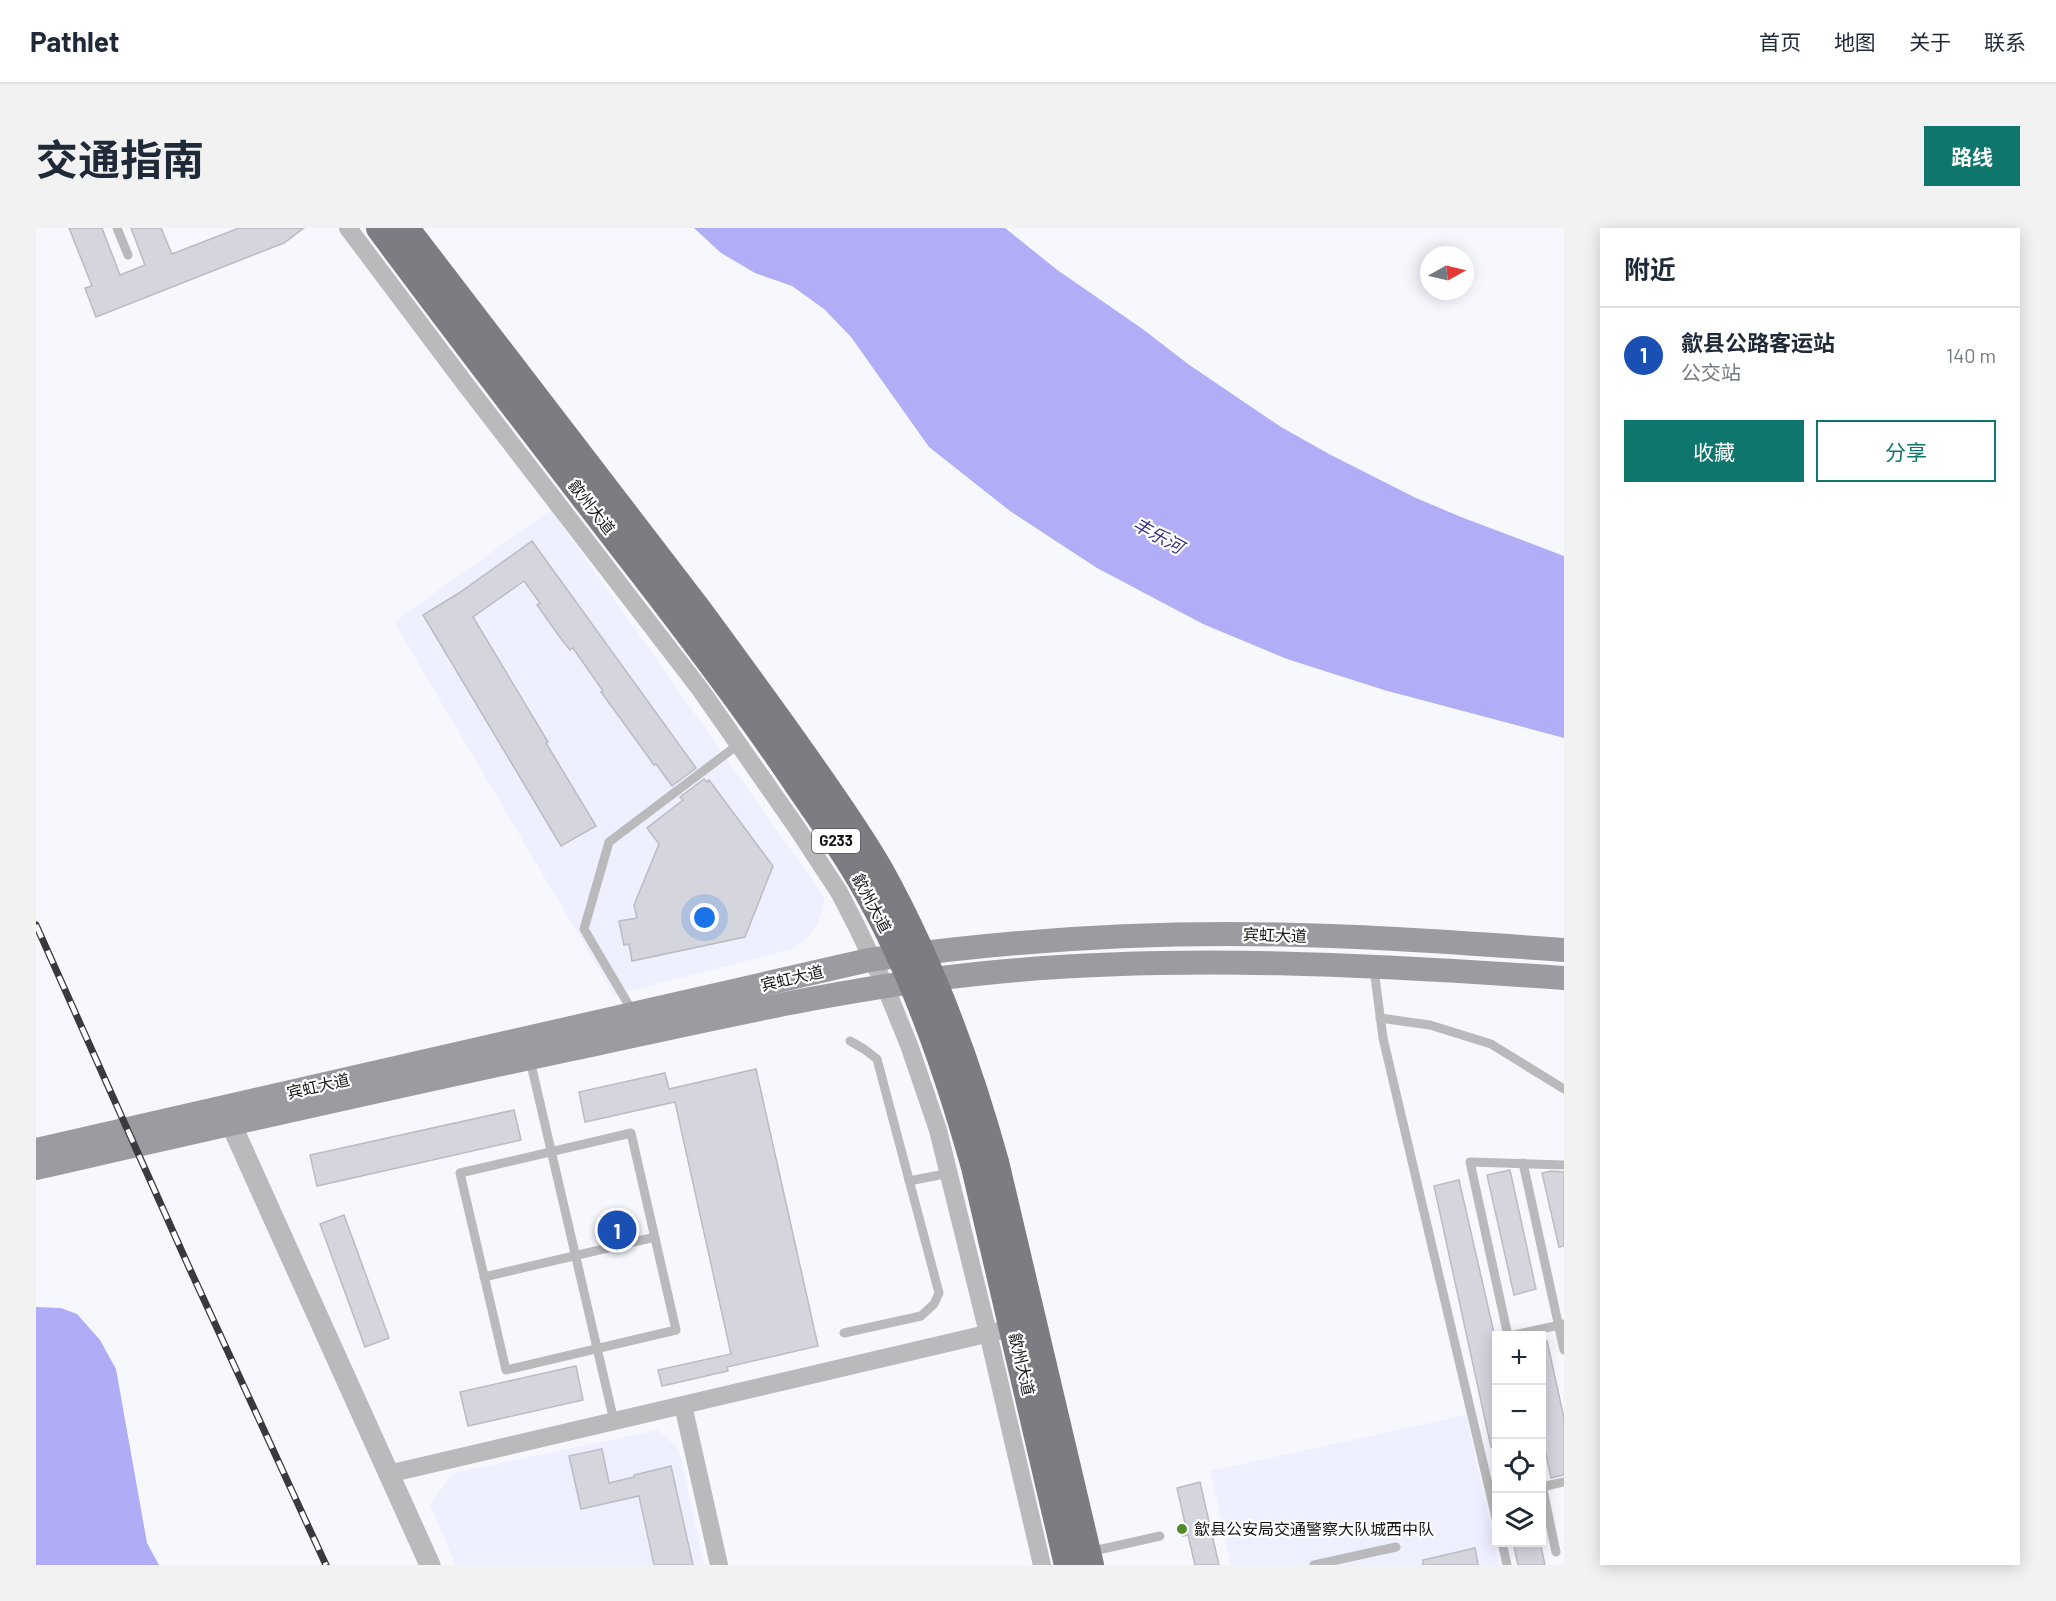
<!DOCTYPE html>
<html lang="zh">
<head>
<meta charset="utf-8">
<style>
	:root { --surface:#fff; --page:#f2f2f3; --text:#1f2937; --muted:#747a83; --line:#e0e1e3; --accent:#0f766e }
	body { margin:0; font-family:Barlow,"Noto Sans SC",sans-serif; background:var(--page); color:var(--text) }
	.controls { position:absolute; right:18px; bottom:18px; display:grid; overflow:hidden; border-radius:0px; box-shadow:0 3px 15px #0003 }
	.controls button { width:54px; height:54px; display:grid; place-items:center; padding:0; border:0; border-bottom:2px solid var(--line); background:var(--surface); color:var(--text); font:30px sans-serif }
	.compass { position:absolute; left:1384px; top:18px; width:54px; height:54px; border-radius:50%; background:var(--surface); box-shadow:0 3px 15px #0003; rotate:82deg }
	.you { position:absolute; left:669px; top:690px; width:21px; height:21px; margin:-15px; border:4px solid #fff; border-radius:50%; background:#1a73e8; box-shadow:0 0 0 9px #1a73e833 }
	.badge { display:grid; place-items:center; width:39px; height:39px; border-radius:50%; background:var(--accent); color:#fff; font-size:20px; font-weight:700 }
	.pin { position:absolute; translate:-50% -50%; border:3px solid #fff; box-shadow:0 2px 6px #0006 }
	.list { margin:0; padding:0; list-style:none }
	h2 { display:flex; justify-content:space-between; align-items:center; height:78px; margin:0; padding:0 24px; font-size:26px }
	h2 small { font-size:20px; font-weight:400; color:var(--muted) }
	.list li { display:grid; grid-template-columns:39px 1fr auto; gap:18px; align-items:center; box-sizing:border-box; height:96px; padding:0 24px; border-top:2px solid var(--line) }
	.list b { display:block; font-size:22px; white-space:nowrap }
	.list p { margin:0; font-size:20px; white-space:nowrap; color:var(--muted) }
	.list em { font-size:20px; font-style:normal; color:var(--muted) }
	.actions { display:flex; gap:12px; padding:18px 24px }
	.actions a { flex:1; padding:14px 0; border:2px solid var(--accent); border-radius:0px; text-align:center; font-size:21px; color:var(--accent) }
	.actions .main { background:var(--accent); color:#fff }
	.icon { flex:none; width:33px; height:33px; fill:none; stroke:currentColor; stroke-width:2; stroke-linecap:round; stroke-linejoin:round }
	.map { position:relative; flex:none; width:1528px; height:1337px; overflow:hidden; border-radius:0px }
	header { display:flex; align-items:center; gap:36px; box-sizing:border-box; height:84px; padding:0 30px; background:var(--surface); border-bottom:2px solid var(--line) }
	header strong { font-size:28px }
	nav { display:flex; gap:33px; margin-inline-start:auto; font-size:21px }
	.intro { display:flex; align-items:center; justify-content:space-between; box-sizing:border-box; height:144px; padding:0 36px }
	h1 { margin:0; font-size:42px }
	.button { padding:15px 27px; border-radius:0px; background:var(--accent); color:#fff; font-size:21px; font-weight:700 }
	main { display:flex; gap:36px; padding:0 36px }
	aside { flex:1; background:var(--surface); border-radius:0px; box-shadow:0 3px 15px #0003 }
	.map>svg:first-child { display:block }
	.built { fill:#eeefff }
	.forest { fill:#b0adf6 }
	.water { fill:#b1aef7 }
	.building { fill:#d5d5de; stroke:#bbbbc4; stroke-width:1.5 }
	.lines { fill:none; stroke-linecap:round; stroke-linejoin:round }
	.service { stroke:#bababd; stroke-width:9 }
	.minor { stroke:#bababd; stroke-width:18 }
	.tertiary { stroke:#bababd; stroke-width:21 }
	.secondary { stroke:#9b9ba1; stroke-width:24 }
	.trunk { stroke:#7c7c83; stroke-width:28 }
	.rail-casing { stroke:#393a3d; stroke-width:7 }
	.rail { stroke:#fff; stroke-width:4.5; stroke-dasharray:14; stroke-linecap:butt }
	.poi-dot { fill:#508c2a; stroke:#fff; stroke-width:2 }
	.labels { text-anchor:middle; stroke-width:4.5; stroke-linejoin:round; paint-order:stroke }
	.shield { fill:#fff; stroke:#5b5b5d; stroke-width:1.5 }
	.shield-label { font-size:15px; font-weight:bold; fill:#151518 }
	.street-label { font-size:16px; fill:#151518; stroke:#fff }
	.poi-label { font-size:16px; fill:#151518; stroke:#fff; text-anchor:start }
	.water-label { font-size:18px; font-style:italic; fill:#3e3184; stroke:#fff }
</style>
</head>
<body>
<header>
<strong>Pathlet</strong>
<nav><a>首页</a><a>地图</a><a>关于</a><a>联系</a></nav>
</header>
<div class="intro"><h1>交通指南</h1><a class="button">路线</a></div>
<main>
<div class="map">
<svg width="1528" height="1337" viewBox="0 0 1528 1337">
	<rect width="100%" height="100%" fill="#f7f8fe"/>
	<!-- built -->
	<g class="built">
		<path d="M515,282L788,669L787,679L781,697L770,711L757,721L578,767L358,394Z"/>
		<path d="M1430,1187L1463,1337H1195L1174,1243Z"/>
		<path d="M622,1202L643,1222L668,1337H420L394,1277L417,1245Z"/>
	</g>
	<!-- forest -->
	<path class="forest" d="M0,1079L25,1080L41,1086L64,1112L80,1141L111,1315L123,1337H0Z"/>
	<!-- water -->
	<path class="water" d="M658,0H969L1020,41L1108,102L1152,136L1245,199L1293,226L1380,270L1425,289L1528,328V510L1348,462L1251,431L1167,396L1061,340L974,283L893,219L815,109L788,81L756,58L719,45L685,25Z"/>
	<!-- building -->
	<g class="building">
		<path d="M33,0H66L84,47L109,37L95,0H125L136,26L203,0H268L248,15L60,89L49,60L56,58Z"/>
		<path d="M496,313L660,540L636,558L620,536L618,537L587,494L565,464L567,463L537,420L534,422L523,408L501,377L504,375L488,353L437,389L512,514L510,515L560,598L525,618L387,387L423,365Z"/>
		<path d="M668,551L671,554L673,552L737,638L709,709L596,733L593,716L588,717L583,693L601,690L598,677L623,616L611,600L647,572L644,569Z"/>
		<path d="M720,841L782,1118L691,1139L692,1143L626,1158L622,1142L695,1126L639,874L549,894L543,864L629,845L633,861Z"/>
		<path d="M478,882L485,912L281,958L274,927Z"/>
		<path d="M1474,942L1500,1061L1478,1067L1451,947Z"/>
		<path d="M1515,943L1528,944V1018L1523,1019L1506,945Z"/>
		<path d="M1423,952L1461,1118V1218L1455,1219L1398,958Z"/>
		<path d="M308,987L353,1110L329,1119L284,996Z"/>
		<path d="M1506,1113H1511L1528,1190V1247L1515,1250L1506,1207Z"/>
		<path d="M540,1138L547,1172L432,1198L424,1164Z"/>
		<path d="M566,1221L573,1255L598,1249V1247L635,1238L657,1337H618L603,1268L545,1281L533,1228Z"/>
		<path d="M1164,1254L1183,1337H1159L1152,1307L1147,1308L1144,1296L1149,1295L1141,1260Z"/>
		<path d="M1477,1314H1504L1509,1337H1482Z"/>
		<path d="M1439,1320L1442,1337H1387V1332Z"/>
	</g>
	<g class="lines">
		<!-- service -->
		<g class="service">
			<path d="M81,0L92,27"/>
			<path d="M1338,741L1347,810L1460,1290"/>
			<path d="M598,786L548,701L573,614L703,516"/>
			<path d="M1344,790L1394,797L1455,816L1528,861"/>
			<path d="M494,832L578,1193"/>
			<path d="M595,905L640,1102L470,1142L424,945Z"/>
			<path d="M1487,935L1528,1122"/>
			<path d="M873,953L914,945"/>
			<path d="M448,1049L619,1009"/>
			<path d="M808,1105L885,1088L898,1076L903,1065L841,831L828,821L814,813"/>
			<path d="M1472,1108L1434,934L1528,937"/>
			<path d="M1474,1108L1528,1096"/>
			<path d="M1506,1257L1520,1324"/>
			<path d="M1506,1259L1528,1254"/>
			<path d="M1466,1314L1471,1337"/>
			<path d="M1053,1324L1124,1308"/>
			<path d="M1278,1337L1360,1319"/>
		</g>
		<!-- minor -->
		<g class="minor">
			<path d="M312,0L427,153L664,461L761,600L803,664L822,701L849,758L873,817L902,902L952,1105L1006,1337"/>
			<path d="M647,1177L683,1337"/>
			<path d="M352,1246L963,1103"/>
		</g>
		<!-- tertiary -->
		<path class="tertiary" d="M189,880L195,896L394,1337"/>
		<!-- secondary -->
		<g class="secondary">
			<path d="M0,922L833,732C952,715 1072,706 1192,706C1304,706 1416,714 1528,722"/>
			<path d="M0,940C185,898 369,856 555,817C689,788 823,757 960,744C1150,726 1339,737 1528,750"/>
		</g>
		<!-- trunk -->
		<g class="trunk">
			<path d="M344,0C430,116 518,230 607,345C661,415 714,485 763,558C784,589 807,620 825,652C877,741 911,840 939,939L1032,1337"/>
			<path d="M369,0C466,128 565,254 662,382C704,439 746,496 786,554C806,583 827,613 844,643C895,735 931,833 959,934L1054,1337"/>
		</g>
		<defs>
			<path id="rail" d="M0,697L152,1037L290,1337"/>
		</defs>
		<!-- rail casing -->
		<use href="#rail" class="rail-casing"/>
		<!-- rail -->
		<use href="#rail" class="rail"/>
	</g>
	<!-- markers -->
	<circle class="poi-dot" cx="1146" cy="1301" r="6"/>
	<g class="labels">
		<!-- shield labels -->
		<rect class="shield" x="776" y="601" width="48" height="24" rx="4.5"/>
		<g class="shield-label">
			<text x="800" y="618">G233</text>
		</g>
		<!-- street labels -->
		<g class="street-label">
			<text transform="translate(556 279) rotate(52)" y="6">歙州大道</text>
			<text transform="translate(836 675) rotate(62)" y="6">歙州大道</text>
			<text transform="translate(1239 707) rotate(2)" y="6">宾虹大道</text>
			<text transform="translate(756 750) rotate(-13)" y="6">宾虹大道</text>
			<text transform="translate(282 858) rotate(-13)" y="6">宾虹大道</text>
			<text transform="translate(986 1136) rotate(77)" y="6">歙州大道</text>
		</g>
		<!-- poi labels -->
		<g class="poi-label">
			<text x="1158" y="1307">歙县公安局交通警察大队城西中队</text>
		</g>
		<!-- water labels -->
		<g class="water-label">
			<text transform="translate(1122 308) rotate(29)" y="6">丰乐河</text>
		</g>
	</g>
</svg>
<div class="controls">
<button>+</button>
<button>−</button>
<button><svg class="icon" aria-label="locate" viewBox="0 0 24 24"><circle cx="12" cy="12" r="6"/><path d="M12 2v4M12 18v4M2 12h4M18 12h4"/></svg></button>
<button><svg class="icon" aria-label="layers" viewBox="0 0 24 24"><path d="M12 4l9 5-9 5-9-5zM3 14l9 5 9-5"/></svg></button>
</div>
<svg class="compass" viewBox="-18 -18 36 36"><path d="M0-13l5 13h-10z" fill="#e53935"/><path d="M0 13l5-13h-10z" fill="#747a83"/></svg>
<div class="you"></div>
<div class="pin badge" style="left:581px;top:1002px;background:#1a4fb4">1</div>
</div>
<aside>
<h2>附近<small></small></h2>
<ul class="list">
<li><span class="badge" style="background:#1a4fb4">1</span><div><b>歙县公路客运站</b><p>公交站</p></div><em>140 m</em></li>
</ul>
<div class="actions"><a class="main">收藏</a><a>分享</a></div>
</aside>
</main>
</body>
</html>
